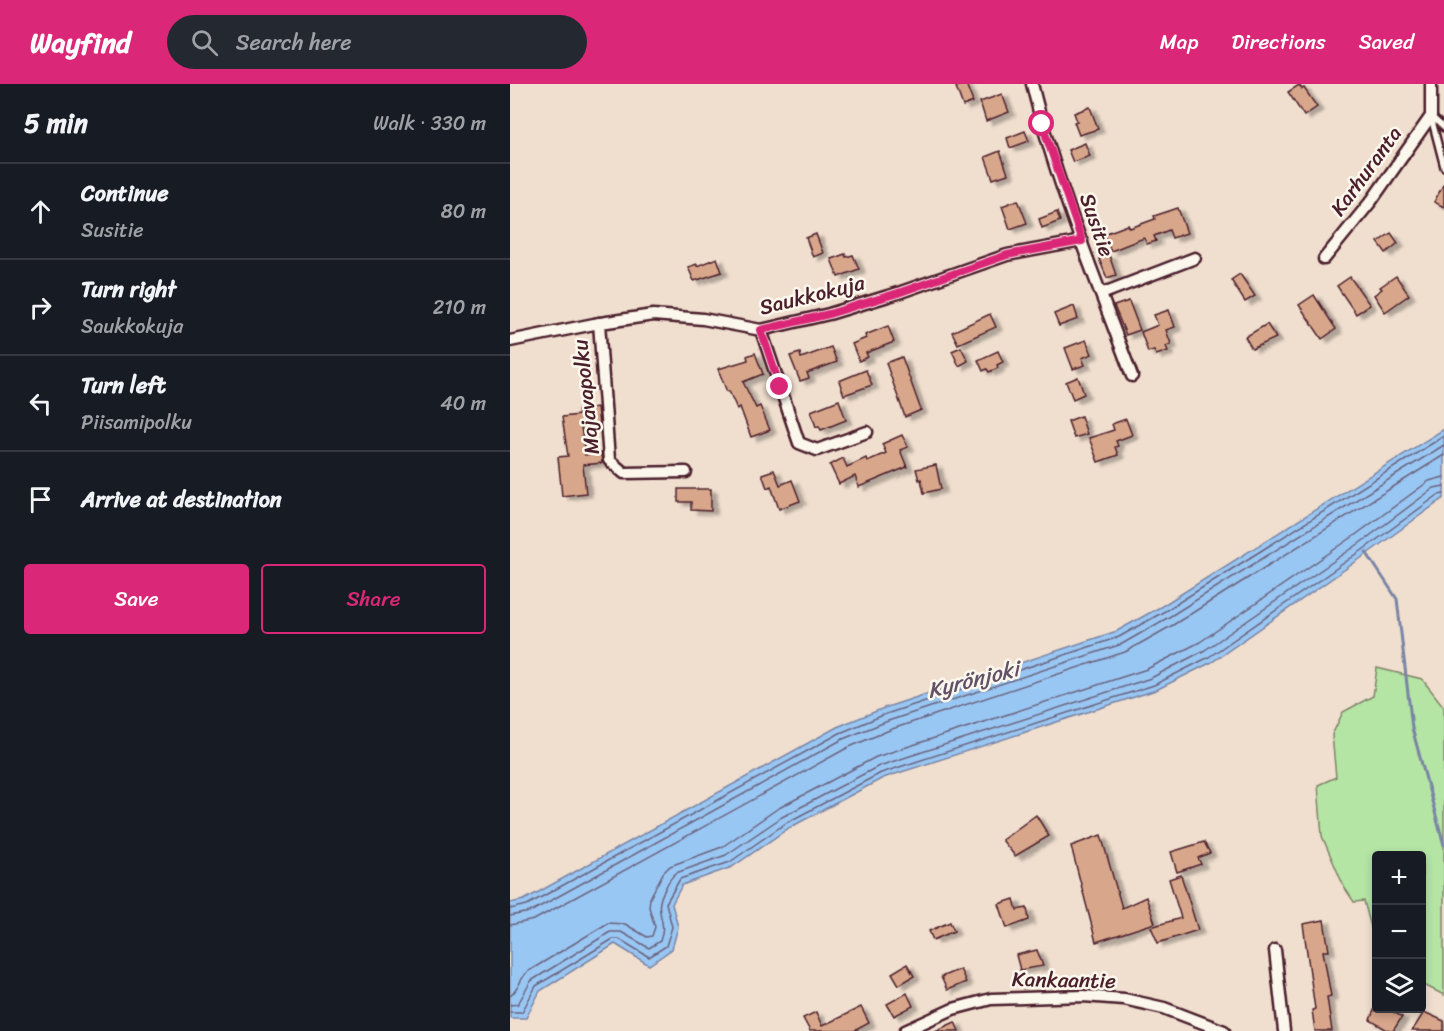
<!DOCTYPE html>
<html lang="en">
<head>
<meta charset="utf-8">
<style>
	:root { --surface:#171b24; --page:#242831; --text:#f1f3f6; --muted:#9ea1a6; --line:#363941; --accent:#db2777 }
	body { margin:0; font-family:Sriracha,sans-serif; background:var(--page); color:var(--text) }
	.controls { position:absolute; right:18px; bottom:18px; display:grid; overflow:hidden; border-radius:6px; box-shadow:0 3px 9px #0003 }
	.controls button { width:54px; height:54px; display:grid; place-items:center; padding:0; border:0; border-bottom:2px solid var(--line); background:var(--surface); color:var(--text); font:30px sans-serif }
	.stop { position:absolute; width:18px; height:18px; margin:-14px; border:4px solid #db2777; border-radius:50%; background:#fff }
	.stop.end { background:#db2777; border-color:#fff; box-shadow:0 2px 6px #0008 }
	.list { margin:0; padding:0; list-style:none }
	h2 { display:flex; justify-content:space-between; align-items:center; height:78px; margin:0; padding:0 24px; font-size:26px }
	h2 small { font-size:20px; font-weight:400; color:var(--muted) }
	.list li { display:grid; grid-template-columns:39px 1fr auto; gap:18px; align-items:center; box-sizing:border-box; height:96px; padding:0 24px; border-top:2px solid var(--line) }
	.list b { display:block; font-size:22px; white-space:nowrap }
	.list p { margin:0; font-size:20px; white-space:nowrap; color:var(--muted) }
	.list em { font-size:20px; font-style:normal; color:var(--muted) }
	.actions { display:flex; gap:12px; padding:18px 24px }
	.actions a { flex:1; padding:14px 0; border:2px solid var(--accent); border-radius:6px; text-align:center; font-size:21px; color:var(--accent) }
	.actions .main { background:var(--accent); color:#fff }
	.icon { flex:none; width:33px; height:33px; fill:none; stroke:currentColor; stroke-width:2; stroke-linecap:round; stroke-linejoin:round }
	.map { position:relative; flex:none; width:934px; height:947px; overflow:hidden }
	header { display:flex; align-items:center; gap:36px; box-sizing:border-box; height:84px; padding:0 30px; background:var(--accent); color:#fff }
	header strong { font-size:28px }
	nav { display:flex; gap:33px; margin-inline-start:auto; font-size:21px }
	.search { width:420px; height:54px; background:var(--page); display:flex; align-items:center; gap:15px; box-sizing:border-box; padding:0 21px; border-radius:33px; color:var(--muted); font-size:22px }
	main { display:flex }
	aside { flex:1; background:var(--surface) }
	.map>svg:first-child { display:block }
	.green { fill:#b4e5a5; stroke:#7f8268; stroke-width:1.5 }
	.water { fill:#99c7f4; stroke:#7984a4; stroke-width:1.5 }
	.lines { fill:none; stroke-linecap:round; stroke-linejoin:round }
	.shore { stroke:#6a627b; stroke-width:1.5 }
	.stream { stroke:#7984a4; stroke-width:3 }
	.building { fill:#d8a78b; stroke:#4a1f2b; stroke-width:1.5; filter:url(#shadow) }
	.lane-casing { stroke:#4a1f2b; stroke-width:10 }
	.street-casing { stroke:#4a1f2b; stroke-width:15 }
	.lane { stroke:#fbf7ec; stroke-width:5 }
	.street { stroke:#fbf7ec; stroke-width:10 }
	.route { stroke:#db2777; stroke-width:8 }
	.labels { text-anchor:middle; stroke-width:5; stroke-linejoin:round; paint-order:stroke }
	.street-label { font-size:21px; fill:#4a1f2b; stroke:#fbf7ec }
	.water-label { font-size:22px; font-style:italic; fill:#625167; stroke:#fbf7ec }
</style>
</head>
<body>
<header>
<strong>Wayfind</strong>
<div class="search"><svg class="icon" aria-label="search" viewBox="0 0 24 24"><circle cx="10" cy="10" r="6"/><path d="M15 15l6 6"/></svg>Search here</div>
<nav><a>Map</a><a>Directions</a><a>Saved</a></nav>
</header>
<main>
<aside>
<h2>5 min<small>Walk · 330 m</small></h2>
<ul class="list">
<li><svg class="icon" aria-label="ahead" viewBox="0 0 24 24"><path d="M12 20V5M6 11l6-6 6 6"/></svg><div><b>Continue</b><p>Susitie</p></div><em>80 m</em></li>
<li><svg class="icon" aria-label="right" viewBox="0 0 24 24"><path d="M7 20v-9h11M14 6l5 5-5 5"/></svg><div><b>Turn right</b><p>Saukkokuja</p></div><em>210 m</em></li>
<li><svg class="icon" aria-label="left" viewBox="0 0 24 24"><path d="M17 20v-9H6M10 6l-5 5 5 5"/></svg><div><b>Turn left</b><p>Piisamipolku</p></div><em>40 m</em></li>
<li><svg class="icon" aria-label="arrive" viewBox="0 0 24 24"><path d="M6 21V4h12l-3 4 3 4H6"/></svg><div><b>Arrive at destination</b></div></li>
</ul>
<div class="actions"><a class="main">Save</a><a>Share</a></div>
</aside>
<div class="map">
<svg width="934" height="947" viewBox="0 0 934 947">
	<defs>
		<filter id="shadow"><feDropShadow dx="6" dy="3.5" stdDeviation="1.5" flood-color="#0004"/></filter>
	</defs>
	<rect width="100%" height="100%" fill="#f0dfcf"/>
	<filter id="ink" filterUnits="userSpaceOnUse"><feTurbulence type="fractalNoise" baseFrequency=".0167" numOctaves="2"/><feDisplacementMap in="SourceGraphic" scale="12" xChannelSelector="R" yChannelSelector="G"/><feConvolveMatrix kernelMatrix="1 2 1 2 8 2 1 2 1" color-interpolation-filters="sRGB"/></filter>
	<g filter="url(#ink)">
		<!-- green -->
		<path class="green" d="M867,584L912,595L934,623V911L912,900V772H866V862L854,817L844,818L834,803L812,752L808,701L826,693L822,651L833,628L863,612Z"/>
		<!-- water -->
		<path class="water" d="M934,345V414L857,470L702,578L646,606L373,694L279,744L222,783L172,801L162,820L168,843L162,865L139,881L105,860L30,907L16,934H0V819L14,816L327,643L374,624L607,547L652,522Z"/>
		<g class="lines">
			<!-- shore -->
			<g class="shore">
				<path d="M0,825L17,821L330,649L376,630L609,553L655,527L934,352"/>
				<path d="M0,832L20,828L333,655L378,637L612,560L659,533L934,361"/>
				<path d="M0,841L24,836L337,664L382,645L615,568L663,541L934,371"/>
				<path d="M0,912C8,907 10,895 17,888L98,839L115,840L137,853L142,852L145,843L139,823L140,814L153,789L160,782L212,763L267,725L366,673L637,585L690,558L844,452L919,397L934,393"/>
				<path d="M0,921L8,920L21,897L100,848H111L139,864L150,857C159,834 141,829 155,805C158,798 161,793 166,789L216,771L272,733L369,682L641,594L695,566L850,459L924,404L934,402"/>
				<path d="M0,928H12L26,902L103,855H109L139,873L156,862L162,843L156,819L170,795L220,778L276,739L371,689L644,601L699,573L854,465L928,411L934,410"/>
			</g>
			<!-- stream -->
			<path class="stream" d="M856,468L887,515L902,644L934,761"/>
		</g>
		<!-- building -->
		<g class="building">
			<path d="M452,0H456L463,18L453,22L446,3Z"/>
			<path d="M789,1L792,5L794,4L807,23L794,32L778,8Z"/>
			<path d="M492,10L499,28L476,37L470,18Z"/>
			<path d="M580,23L588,45L569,51L564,38L567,37L564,29Z"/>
			<path d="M515,47L519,57L500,64L497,54Z"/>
			<path d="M575,59L580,72L563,78L558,66Z"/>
			<path d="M490,67L498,90L483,95L475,73Z"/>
			<path d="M934,99V123L924,118Z"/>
			<path d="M508,116L517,139L500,145L492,122Z"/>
			<path d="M668,124L677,149L662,154L659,146L644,152L646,157L637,160L634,154L601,167L594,150L618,141L620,144L645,135L644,132Z"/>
			<path d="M547,128L550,137L532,144L529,135Z"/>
			<path d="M881,149L888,159L876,169L868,158Z"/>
			<path d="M306,150L313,169L303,173L296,154Z"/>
			<path d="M335,170L336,173L343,171L349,185L328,193L321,175Z"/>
			<path d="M599,171L606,191L597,194L589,175Z"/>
			<path d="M207,174L212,188L184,197L178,183L187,180V182Z"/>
			<path d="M730,190L745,212L735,218L721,196Z"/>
			<path d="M886,192L899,211L875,228L864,211L872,205L870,203Z"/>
			<path d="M840,193L860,221L846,230L827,202Z"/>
			<path d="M804,211L826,245L812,255L789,221Z"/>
			<path d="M619,217L630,246L616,251L604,222Z"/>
			<path d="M564,222L568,235L549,242L544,230Z"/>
			<path d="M659,226L665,243L656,246L661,260L656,262L658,267L646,271L644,266L638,268L631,248L648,241L644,231Z"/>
			<path d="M480,230L486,243L448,260L442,248Z"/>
			<path d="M757,240L766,254L742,265L735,253Z"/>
			<path d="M378,242L384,258L356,269L358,273L349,277L342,260L356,254L355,251Z"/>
			<path d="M576,256L582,270L572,274L575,281L563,285L555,264Z"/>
			<path d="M321,263L327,278L297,289L299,294L290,297L280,272L290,269L291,274Z"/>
			<path d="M451,263L458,277L449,282L442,267Z"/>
			<path d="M488,267L493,278L487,281L488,284L479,288L477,285L473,287L468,276Z"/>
			<path d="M245,269L253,290L233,298L246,324L250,322L260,346L241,353L230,323L227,325L219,307L217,308L208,285L238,276L237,272Z"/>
			<path d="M392,273L411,326L395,333L376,279Z"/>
			<path d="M356,286L362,301L334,311L329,297Z"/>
			<path d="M568,293L574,310L563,315L556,298Z"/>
			<path d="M329,316L336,336L311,346L309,342L306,343L301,327Z"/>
			<path d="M87,323L89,341L71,343L75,371L91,369L92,379L73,381L76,409L52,412L48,373L58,372L52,333L69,331L68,326Z"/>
			<path d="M571,332L577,350L564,354L558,337Z"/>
			<path d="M616,335L622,351L606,357L608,362L605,363L608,371L588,378L579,354L604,346L602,340Z"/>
			<path d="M392,351L398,363L390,366L397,383L349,403L345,392L329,400L320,381L333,374L337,383L356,374L357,377L376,369L372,360Z"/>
			<path d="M426,381L431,405L414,409L411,395L409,396L406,385Z"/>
			<path d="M264,386L270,401L282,396L290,417L269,425L261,402L257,404L252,390Z"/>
			<path d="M168,405H201V427L181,426V418H168Z"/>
			<path d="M526,731L539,752L505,772L492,756Z"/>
			<path d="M591,751L612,824L636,813L645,839L586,858L561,762Z"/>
			<path d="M694,758L700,769L688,774L691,780L667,788L661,768Z"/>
			<path d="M671,791L688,846L648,859L641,843L671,834L659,795Z"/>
			<path d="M504,815L507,826L517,824L519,836L497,844L489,820Z"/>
			<path d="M814,836L819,867H813L821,912L817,913L822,947H805L802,926L805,925L793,840Z"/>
			<path d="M440,838L444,847L423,856L419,847Z"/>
			<path d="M527,866L533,882L510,886L506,871Z"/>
			<path d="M397,880L404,892L389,901L382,889Z"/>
			<path d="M450,885L456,898L437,906L431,893Z"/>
			<path d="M397,909L403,922L384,932L377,920Z"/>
			<path d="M351,923L359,939L344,947H300L293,934L306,928L312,942Z"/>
			<path d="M865,924H877L892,933L883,947H879L860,936Z"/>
			<path d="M914,928L934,937V947H902Z"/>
			<path d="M445,938L449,947H425Z"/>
		</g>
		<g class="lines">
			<defs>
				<g id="lane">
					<path d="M921,33L934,83"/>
					<path d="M922,33L934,44"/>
				</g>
				<g id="street">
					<path d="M522,0C546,100 586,196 622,292"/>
					<path d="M814,175L862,116L921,32V0"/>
					<path d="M591,210L685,174"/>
					<path d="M89,239L99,376L114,389L176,388"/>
					<path d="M251,246L289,359L307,366L357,348"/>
					<path d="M0,257L84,240L143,231L193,235L251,246L319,230L388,209L497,171L572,157"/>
					<path d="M765,866L774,947"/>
					<path d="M395,947L443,925L481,915L573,912L614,915L654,924L714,947"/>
				</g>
			</defs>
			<!-- lane casing -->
			<use href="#lane" class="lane-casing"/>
			<!-- street casing -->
			<use href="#street" class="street-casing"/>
			<!-- lane -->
			<use href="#lane" class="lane"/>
			<!-- street -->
			<use href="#street" class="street"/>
		</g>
	</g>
	<g class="lines" filter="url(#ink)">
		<!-- route -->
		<path class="route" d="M270,303L251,246L319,230L388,209L497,171L572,157L532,40"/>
	</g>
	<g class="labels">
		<!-- street labels -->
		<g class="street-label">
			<text transform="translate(856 87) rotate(-54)" y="7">Karhuranta</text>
			<text transform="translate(587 141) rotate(71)" y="7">Susitie</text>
			<text transform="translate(302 211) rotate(-14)" y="7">Saukkokuja</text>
			<text transform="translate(76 313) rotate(-96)" y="7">Majavapolku</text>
			<text transform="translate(554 896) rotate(1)" y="7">Kankaantie</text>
		</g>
		<!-- water labels -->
		<g class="water-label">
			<text transform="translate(463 595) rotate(-14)" y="8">Kyrönjoki</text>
		</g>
	</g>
</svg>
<div class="controls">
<button>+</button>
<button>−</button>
<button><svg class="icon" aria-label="layers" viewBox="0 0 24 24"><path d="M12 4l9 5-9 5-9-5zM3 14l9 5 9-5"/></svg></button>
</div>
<div class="stop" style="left:532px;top:40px"></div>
<div class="stop end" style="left:270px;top:303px"></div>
</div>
</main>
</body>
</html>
